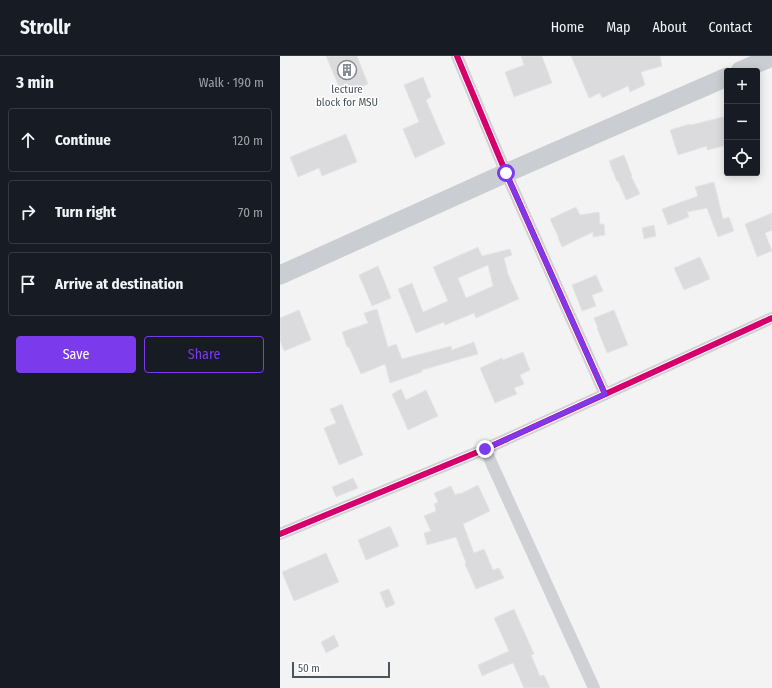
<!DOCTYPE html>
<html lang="en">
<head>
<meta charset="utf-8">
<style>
	:root { --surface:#171b24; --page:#242831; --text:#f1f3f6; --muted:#9ea1a6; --line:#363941; --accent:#7c3aed }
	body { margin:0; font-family:"Fira Sans Condensed",sans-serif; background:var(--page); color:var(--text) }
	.controls { position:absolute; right:12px; top:12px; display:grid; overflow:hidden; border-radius:4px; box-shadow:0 2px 10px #0003 }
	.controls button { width:36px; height:36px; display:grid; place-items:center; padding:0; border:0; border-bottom:1px solid var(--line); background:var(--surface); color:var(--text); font:20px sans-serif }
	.scale { position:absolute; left:12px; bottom:10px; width:98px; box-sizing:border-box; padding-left:4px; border:2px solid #495461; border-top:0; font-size:11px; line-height:14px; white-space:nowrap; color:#495461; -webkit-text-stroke:3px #fff; paint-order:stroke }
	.stop { position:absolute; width:12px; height:12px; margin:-9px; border:3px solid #7c3aed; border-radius:50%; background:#fff }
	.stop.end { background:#7c3aed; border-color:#fff; box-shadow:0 1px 4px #0008 }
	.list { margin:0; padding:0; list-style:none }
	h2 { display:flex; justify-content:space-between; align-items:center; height:52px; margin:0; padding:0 16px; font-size:17px }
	h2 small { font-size:13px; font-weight:400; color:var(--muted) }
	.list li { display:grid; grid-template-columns:26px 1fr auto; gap:12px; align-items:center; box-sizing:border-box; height:64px; margin:0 8px 8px; padding:0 8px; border:1px solid var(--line); border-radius:4px }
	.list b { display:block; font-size:15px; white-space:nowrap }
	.list em { font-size:13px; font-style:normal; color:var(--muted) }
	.actions { display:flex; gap:8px; padding:12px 16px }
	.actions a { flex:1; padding:9px 0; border:1px solid var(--accent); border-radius:4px; text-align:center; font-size:14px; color:var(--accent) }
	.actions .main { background:var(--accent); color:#fff }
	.icon { flex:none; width:22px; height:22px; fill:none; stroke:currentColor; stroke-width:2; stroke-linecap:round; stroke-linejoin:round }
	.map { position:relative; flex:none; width:492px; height:632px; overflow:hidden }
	header { display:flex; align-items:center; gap:24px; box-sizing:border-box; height:56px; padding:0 20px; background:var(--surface); border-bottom:1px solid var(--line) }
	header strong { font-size:19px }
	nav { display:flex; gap:22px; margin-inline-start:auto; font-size:14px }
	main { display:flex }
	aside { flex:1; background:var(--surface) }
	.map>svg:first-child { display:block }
	.building { fill:#dbdbdd; stroke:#e5e5e6; fill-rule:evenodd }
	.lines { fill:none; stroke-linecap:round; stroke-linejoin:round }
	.street { stroke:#cfd1d4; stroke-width:12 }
	.primary { stroke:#caced2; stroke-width:19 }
	.cycleway-casing { stroke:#fff; stroke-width:8 }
	.cycleway { stroke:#d6006c; stroke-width:6 }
	.route { stroke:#7c3aed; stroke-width:5 }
	.labels { text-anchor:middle; stroke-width:3; stroke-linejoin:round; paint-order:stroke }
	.poi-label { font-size:11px; fill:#495461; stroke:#fff }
</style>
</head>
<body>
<header>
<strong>Strollr</strong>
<nav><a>Home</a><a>Map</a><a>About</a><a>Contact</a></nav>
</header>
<main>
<aside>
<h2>3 min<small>Walk · 190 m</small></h2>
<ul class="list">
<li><svg class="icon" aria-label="ahead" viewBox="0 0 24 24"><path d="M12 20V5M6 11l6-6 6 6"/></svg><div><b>Continue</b></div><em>120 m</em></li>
<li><svg class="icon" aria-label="right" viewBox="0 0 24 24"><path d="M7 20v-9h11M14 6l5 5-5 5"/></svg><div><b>Turn right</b></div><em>70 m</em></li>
<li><svg class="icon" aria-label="arrive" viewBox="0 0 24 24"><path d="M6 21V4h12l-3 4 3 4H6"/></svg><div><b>Arrive at destination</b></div></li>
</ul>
<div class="actions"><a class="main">Save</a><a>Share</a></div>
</aside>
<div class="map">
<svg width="492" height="632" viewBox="0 0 492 632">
	<rect width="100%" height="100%" fill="#f4f3f3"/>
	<!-- building -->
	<g class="building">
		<path d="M46,0H77L88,28L62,38Z"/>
		<path d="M241,0H262L272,27L234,41L225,16L244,9Z"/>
		<path d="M291,0H380L382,10L361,16L365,29L350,36L348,30L322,42L320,37L309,42Z"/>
		<path d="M143,21L151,41L146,44L165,88L135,102L123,73L139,66L124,29Z"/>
		<path d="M447,60V89L427,94V90L398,99L390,74L410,68L411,69Z"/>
		<path d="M66,78L77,106L42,120L39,112L18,121L10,101Z"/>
		<path d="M344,99L352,120H351L360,138L346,144L338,125L337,126L329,105Z"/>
		<path d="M434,126L443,163L449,161L454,175L438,181L427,152L407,156L409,161L388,169L382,153L418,140L415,131Z"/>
		<path d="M296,151L300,159L319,156L320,168H324L325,179L313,181V176L282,191L278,182H279L270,163Z"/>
		<path d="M492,157V174L485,177L492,195L477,201L465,168Z"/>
		<path d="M374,169L376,180L364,183L362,172Z"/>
		<path d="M198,191L202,200L230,193L232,199L224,202L228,218L239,243L196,262L194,257L165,269L164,266L136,277L118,233L132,227L143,256L168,245L153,211ZM208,209L213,230L186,242L178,222Z"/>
		<path d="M420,201L430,223L404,234L394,212Z"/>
		<path d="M98,210L111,242L92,250L79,219Z"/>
		<path d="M316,219L323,235L312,239L316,250L302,255L292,229Z"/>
		<path d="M97,253L108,291L116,288L122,303L171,290L172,294L194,286L198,298L142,314V316L110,327L105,308L81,318L69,291H67L62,276L88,267L84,257Z"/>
		<path d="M19,254L31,284L4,295L0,284V262Z"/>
		<path d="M334,254L348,289L327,297L317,272H318L314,262Z"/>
		<path d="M243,296L250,314L240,319L244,328L234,332L237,338L215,347L200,312L222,302L223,304Z"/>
		<path d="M121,333L126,344L146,334L158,360L128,374L112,338Z"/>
		<path d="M62,348L83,399L59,409L44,372L56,367L50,353Z"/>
		<path d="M73,422L78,432L56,441L52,431Z"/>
		<path d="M198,429L210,455L183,468L194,497L204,493L213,514L219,512L224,522L196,533L185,508L186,507L176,481L147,489L144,477L151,475L144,460L156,455L154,448L158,446L154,437L171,430L175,439L180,437V438Z"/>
		<path d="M110,470L119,490L86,504L78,484Z"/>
		<path d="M46,497L59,526L14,545L2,516Z"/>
		<path d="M109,533L115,548L106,552L100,536Z"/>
		<path d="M234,553L254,598L251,599L260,620L264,619L270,632H244L233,607L202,620L198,609L229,595L214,562Z"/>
		<path d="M54,579L59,590L46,597L41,586Z"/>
	</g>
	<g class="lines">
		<!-- street -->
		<g class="street">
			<path d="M177,0L226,117L325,338"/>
			<path d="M205,393L314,632"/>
			<path d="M0,478L205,393L492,262"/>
		</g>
		<!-- primary -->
		<g class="primary">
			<path d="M460,15L492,1"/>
			<path d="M0,219L226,117L447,21"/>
		</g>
		<defs>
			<g id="cycleway">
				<path d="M177,0L226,117L325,338"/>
				<path d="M0,478L205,393L492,262"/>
			</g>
		</defs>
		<!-- cycleway casing -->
		<use href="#cycleway" class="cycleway-casing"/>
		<!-- cycleway -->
		<use href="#cycleway" class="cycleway"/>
	</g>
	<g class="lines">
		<!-- route -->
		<path class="route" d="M205,393L325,338L226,117"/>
	</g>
	<!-- icons -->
	<defs>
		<symbol id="building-ring" viewBox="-11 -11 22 22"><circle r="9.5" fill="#fff" stroke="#858c94" stroke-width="1.5"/><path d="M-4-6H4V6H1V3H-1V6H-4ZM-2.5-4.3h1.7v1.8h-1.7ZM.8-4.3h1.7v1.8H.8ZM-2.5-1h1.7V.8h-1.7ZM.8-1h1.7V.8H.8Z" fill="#858c94"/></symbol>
	</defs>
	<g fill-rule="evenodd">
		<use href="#building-ring" x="56" y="3" width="22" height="22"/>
	</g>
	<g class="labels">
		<!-- poi labels -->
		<g class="poi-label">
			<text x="67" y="37">lecture<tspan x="67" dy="13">block for MSU</tspan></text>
		</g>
	</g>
</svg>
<div class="controls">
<button>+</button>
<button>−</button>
<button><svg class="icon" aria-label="locate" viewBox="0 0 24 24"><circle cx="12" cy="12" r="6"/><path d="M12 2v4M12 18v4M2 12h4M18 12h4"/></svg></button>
</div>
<div class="scale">50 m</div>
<div class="stop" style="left:226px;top:117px"></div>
<div class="stop end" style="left:205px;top:393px"></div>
</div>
</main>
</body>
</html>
